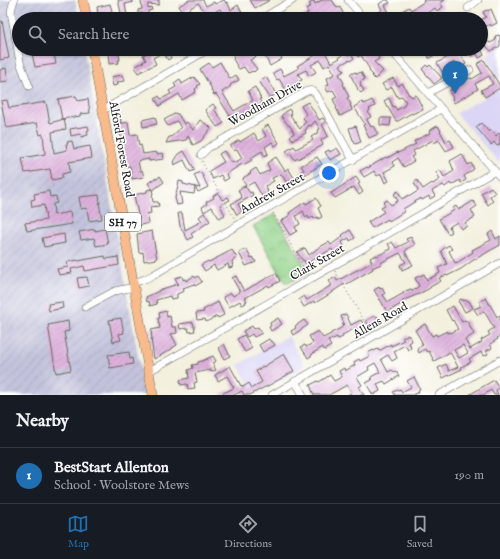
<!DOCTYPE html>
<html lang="en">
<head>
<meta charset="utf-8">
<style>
	:root { --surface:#171b24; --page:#242831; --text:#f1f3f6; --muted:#9ea1a6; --line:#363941; --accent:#1f6fb2 }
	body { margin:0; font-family:"IM FELL English",serif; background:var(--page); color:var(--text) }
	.you { position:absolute; left:329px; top:173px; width:14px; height:14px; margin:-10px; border:3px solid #fff; border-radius:50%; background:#1a73e8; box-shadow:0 0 0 6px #1a73e833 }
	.badge { display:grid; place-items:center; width:26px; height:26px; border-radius:50%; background:var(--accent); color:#fff; font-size:13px; font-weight:700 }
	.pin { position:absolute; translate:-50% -33px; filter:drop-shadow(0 1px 2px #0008) }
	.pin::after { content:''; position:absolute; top:21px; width:14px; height:12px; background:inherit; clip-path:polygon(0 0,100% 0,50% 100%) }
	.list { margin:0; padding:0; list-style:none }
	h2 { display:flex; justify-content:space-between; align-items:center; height:52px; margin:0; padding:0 16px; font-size:17px }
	h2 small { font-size:13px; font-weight:400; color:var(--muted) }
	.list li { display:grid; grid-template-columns:26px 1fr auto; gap:12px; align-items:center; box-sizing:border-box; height:56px; padding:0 16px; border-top:1px solid var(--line) }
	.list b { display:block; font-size:15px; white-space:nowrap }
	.list p { margin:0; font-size:13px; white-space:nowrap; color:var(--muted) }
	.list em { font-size:13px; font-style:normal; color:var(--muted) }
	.icon { flex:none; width:22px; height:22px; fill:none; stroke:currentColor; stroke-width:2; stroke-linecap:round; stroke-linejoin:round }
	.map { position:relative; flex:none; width:500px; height:395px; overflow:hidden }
	.search { position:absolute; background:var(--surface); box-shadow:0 1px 3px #0004; left:12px; right:12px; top:12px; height:44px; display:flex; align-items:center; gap:10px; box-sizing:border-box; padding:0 14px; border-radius:22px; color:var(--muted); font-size:15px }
	.sheet { height:108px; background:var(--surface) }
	nav { display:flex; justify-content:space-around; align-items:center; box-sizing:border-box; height:56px; border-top:1px solid var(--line); background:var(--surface); font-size:11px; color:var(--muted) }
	nav a { display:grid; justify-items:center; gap:2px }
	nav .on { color:var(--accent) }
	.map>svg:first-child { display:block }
	.built { fill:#dcd6f6 }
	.industrial { fill:url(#industrial-furrows) }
	.park { fill:url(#park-crowns); stroke:#577752 }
	.building { fill:url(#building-hatch); fill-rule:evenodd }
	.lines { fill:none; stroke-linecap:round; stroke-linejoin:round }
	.minor-casing { stroke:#676660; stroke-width:8 }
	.major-casing { stroke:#676660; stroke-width:10 }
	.path { stroke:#676660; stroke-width:1; stroke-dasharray:1 3; stroke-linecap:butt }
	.minor { stroke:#fff; stroke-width:7 }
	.major { stroke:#fabb8c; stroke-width:9 }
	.labels { text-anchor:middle; stroke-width:3; stroke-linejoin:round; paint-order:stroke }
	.shield { fill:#fff; stroke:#606060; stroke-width:1 }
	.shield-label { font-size:11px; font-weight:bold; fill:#1c1c1c }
	.street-label { font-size:12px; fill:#1c1c1c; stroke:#fff }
</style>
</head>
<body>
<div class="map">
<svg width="500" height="395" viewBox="0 0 500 395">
	<defs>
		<pattern id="industrial-furrows" width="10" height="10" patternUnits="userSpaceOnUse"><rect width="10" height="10" fill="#c2c2dc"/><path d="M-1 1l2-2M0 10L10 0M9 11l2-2" fill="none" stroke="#a6a6bc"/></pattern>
		<pattern id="park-crowns" width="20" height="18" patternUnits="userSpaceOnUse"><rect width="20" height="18" fill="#92d289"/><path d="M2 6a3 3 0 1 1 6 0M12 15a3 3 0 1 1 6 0" fill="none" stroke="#7db476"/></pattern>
		<pattern id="building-hatch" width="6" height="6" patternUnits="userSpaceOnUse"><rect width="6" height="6" fill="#ddb0dc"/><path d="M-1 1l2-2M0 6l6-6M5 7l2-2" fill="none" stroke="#bd97bc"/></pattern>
	</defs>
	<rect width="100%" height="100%" fill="#fff"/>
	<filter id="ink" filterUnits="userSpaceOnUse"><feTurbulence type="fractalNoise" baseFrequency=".025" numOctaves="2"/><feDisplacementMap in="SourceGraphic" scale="8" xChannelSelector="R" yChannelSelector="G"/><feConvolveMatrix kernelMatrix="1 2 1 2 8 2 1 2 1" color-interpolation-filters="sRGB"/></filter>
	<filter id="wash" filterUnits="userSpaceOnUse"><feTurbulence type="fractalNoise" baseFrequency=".012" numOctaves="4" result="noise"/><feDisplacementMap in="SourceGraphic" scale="16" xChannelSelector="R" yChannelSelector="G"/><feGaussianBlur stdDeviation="0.9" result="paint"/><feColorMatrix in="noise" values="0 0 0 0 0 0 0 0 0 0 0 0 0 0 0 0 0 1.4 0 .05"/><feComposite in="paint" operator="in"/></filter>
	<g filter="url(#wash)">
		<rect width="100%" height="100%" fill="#f3f0de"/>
		<!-- built -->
		<g class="built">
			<path d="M500,47V80L486,55Z"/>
			<path d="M500,89V164L456,113Z"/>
			<path d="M288,336L305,366L255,394L238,365Z"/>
		</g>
		<!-- industrial -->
		<path class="industrial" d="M0,0H75L79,19H19V49H84L145,395H0Z"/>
		<!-- park -->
		<path class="park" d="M275,214L309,273L286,284L253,226Z"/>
		<g id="blocks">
			<!-- building -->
			<g class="building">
				<path d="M118,0H133V2L125,4L127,16L122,17Z"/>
				<path d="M141,0H159V5L148,4V8L151,7L152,10L148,11V14L143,15L142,13L138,14V10L142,9Z"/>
				<path d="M189,0H203L206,6L214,2L215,4L224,0L226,3L227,2L231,10L238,5L242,13L239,15L240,16L234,19H225L220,9L209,15L208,13L206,14L198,3L183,13L179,6Z"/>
				<path d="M250,0H270L255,8Z"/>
				<path d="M322,0H332L337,8L340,7L346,19H298L308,13L306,9L311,6L309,4L314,1L315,4Z"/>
				<path d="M385,0H388L390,3L385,5L390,14L381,19L377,13L382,10L379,4Z"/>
				<path d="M423,0H445L440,3L443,7L437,11L435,8L427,13L428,14L423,17L419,13L411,18V19H390L403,12L402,11L409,7L411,10L424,2Z"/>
				<path d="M110,4L112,11L110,12L112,19H105L104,13L98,14L97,7Z"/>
				<path d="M491,9L497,23L491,26L490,24L481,29V20L486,17L483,12L487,10L488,11Z"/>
				<path d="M0,21H2L9,58L0,60Z"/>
				<path d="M499,35V36H500V46L491,51L484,44L487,41L490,43L496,40L495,36Z"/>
				<path d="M31,49H49L50,55L54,54L56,64L35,67Z"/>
				<path d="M108,49H118L120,60H118L119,63L109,64L108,53H109Z"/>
				<path d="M155,49H168L167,50L171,58L168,60L163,52L153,58L156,64L138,73L135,67L146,60L143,55Z"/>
				<path d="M244,49H247L250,52L255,49L257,51L260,49H277L282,59L270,66L263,52L250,60L257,69L254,72L253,71L248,73L244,67L239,69L233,59L234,58L232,53L238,50L239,52Z"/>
				<path d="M359,49H367L371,53L376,50L380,56L378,57L379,59L374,62L383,71L375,79L372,76L373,75L369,71L370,70L361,55L358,57L353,52Z"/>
				<path d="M427,49H456L458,53L459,52L466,64L458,69L454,62L447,66L451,73L445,77L437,63L448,57L443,50L429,58L428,55L429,52Z"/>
				<path d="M472,49H481L484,55L479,58L477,54L471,56L469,51Z"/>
				<path d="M324,50L331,63L340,58L339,57L342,56L341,54L346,51L348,55L351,54L354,58L350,61L349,60L340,65L344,71L339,74L344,83L343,84L349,97L347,98L351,104H350L352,110L340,116L336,108H337L333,99L337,97L333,90L328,92L325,87L329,84L327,78L335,74L329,64L324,67L320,60L311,65L316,72L309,76L306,70L298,74L302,80L286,90L279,79L277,80L273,73L280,69L284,76L299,68L297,66Z"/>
				<path d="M484,60L500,86V88L485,97L481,90L493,84L489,76L475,84L478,89L454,103L452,99L453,98L449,91L452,90L451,88L470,78L472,79L482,73L477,64Z"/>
				<path d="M220,62L230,79L236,75L239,80L230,85L231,86L222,92L234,111L253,100L248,91L255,87L261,99H259L262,104L238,117L239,119L234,122L216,94L214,95L211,90L212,89L201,71L200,69L209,63L212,67Z"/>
				<path d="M426,65L428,67L430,65L442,78L434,84L422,69Z"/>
				<path d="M6,68L8,81L0,82V70Z"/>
				<path d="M356,72L357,74L361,72L365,79L360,82L361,84L360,85L364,90L361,93L357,89H358L350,74Z"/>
				<path d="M122,75L123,77H124L125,81L117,82L118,85L113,86L111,77Z"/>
				<path d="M194,77L200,84L197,86L198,87L195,89L196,92L182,100L179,94L159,106V105L155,99L159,96L161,99L171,94L169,91L176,87L174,83L180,79L182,84Z"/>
				<path d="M266,77L276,94L270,98L259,81Z"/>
				<path d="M393,78L398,86L402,83L409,95H410L412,97L416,95L423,109L412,114V113L408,115L398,121H396L384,101L389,98L393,107L394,106L397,110L405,105L404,104L406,102L402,96L398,98L392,87L386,90L382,84Z"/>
				<path d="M76,96L78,101L88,99L90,113L80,114V116L62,119L58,99Z"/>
				<path d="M7,100L9,108L46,102L50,123L64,119L66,129L52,132L54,153L67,150L66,144H68L67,142L72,141L74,149L90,146L92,158L69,162L70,172L62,174V178L52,180L50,169L25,173L22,158L45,154L43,134L40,135L37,123L6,128L1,101Z"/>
				<path d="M372,100L375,106L369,109L370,110L368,112L371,117L367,119V120L371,127L373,126L378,134L369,138L363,125L365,124L354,107L362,102L364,104Z"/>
				<path d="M308,102L318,118L319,120L323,118L326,122L322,124L328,136L321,140L323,145L298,159V158L295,160L291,154L289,155L286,151L294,146L296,149L313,140L311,137L319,132L318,130L320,129L315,121L311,126L309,125L305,131L306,133L293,140L290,136L294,133L290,126H289L281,116L289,109L292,114L290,115L300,129L306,121L303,118L306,114L301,106Z"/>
				<path d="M213,104L216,108L214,109L224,123L217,127L205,110Z"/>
				<path d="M176,113V114H178L184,124L187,122L193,130L200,120L209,126L211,128L201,141L193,145L188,136L186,140L166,143L169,137H171L181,128L177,121L168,126L164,120Z"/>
				<path d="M120,115L121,122L119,124L128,122L130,135L137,134L139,146L141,145L143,154L156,152L157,154L163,153L164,159L149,161V159L138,161L140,171L142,170L144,177L132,179L130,166L122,167L121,163L124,162L122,149L123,148L120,131H117L115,116Z"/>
				<path d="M155,117L157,124L143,127L142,120Z"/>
				<path d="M380,118H391L390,126L380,125Z"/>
				<path d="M481,123L489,132L491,130L496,136L500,132V144L497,146L494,142L491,145L476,127Z"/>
				<path d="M268,125L279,143L275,146L272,142L265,147L268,154L264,156L262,151L251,158L252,160L243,165L242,164L226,174L229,178L224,181L221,175L213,179L209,171L224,162L219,154L224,151L231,162L233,161L235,163L242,158L237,149L234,151L230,146L239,140L240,142L254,133L259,141L266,136L262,129Z"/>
				<path d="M88,126L89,130L87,131L88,135L81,137L80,134L71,136L70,129Z"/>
				<path d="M356,126L361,142L355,144L354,140H353L349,128Z"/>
				<path d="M437,126L438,127V126L441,131H440L446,142L450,140L454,147L446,151L439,140L434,143L433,140L413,151L415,155L411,157L414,161L404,167L398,158L392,162L395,166L384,172L389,181L385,183L381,174L377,176L374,171L364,177L360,171L367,167L368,168L386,157L387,158L398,152V153L416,144L414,141L430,133L429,131Z"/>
				<path d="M337,148L341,154L330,160L325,152L329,150L330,152Z"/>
				<path d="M184,151L195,170L190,172L184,160L174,165L175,160L179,154Z"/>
				<path d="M462,154L468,165L471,163L474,169L464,176L466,180L461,183L460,180L451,185L450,183L445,187L443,185L439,187L432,191L435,196L430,199L429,196L422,200L421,198L403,209L405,211L389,221L388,219L372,228L368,222L384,212L381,208L385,206L383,203L387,200L391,205L398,201L394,194L398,191L402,199L409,195L410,196L418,191V190L414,183L417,180L423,189L432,183L433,184L440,179L436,172L440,170L444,177L454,171L450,161Z"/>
				<path d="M276,157L285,171L288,168L294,178L287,183L281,174L272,178L274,181L265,186L268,191H267L268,193L262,196L254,182L247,186L242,180L244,179L243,178L251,173L250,172L256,168L260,175L270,170L267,163Z"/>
				<path d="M317,157L322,164L303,176L301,172L304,170L301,166Z"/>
				<path d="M200,172L201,174H202L208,187L198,192L195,187L194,194L180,192L182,204L177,205L175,198L179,181L183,182V184L200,188L194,175Z"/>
				<path d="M160,176L164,182L153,190L148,183L155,178L157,179Z"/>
				<path d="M356,177L360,183L358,184L363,192L359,195L354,187L335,198L331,193Z"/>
				<path d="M245,186L250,193L252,192L253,195L238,204L242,211L237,215L231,204L242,198L238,190Z"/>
				<path d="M491,187L495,193L490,196L493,201L488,205L481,193Z"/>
				<path d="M152,189L153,194L152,195L153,202H158L159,206L150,207L151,213L147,214L149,223L137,226L136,219H139L134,195L147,192V190Z"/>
				<path d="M49,191L50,197L56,196L57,203L53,204L54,215L70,212L72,224L27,231L25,223L46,220L44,205L32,207L31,200L35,199L34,194Z"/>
				<path d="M218,193L222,200L228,197L230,200L220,205L225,215L219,218L212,207L204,212L202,207L207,204L206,202L214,198L213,196Z"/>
				<path d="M99,195L100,203H99L102,219L89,221L87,208L81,209L79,197Z"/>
				<path d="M316,198L321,206L318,208L322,217L318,219V217L314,219L313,217L309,219L308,216L306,218L303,211L296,216L300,224L295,227L297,231L290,235L281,221L290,215L289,213L296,208L305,202L306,204Z"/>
				<path d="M473,201L477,206L471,210L475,217L465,223L467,226L461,229L457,222L449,227L452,232L448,234L439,219L453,211L454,210L453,208L456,206L458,209L462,208Z"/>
				<path d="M178,213H182L185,230L202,221L199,217L204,213L210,221L191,234L193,237L188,240L180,226Z"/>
				<path d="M95,229V231L105,229L108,244L96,246L94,238L81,240L79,232Z"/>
				<path d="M350,230L355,238L350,241L349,238L342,242L344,246L334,253L332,249L323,254L324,255L320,259L318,256L306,264L304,260L303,261L297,252L305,248L309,255L318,248L329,242L331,245L343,236L342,235Z"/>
				<path d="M152,231L157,259L144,261L143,252L139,253L137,234Z"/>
				<path d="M492,231L496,239L500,236V245L472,261L461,269L447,276V275L439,278L441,281L430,287V288L419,294L404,300L401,303V304L387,312L380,299V300L374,290L379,287L380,289L382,288L385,294L383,295L388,302L404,293L403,292L411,289L412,291L419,286L415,278L424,274L427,280L440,273L438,268L447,264L441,251L443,249L449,245L452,249L449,251L455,263L457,262V263L473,252L472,250L491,240L488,234Z"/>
				<path d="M64,234L65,243L44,247L42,238Z"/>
				<path d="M411,237L415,245L407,249L405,252L413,265L402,270L400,265L406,262L400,253L380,263L381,264L372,268L373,269L345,285L344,284L332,292H333L315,303L314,301L304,307L299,299L304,296L307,300L332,285L329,281L335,277L337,281L355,271L360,269L372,262L370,258L376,255L377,256L391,249L388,244L392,242L396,248L408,242L406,239Z"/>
				<path d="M246,249L251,258L253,257L256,262L246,266L239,253Z"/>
				<path d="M232,250L237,258L232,261L233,267L229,268L228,264L217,270L214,265L205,271L201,265L208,261L209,262Z"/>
				<path d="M105,256L106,259L118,257L119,265L85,271L84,266L71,269L72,273L59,275L57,269L68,267L67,262L77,260L78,261Z"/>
				<path d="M276,273L280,281L269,287L268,285L245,298L247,301L245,302L246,303L242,305L240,301L229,307L223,297L231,293L233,296L240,292L232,278L236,276L244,291Z"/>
				<path d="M182,276L183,280L185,279L186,281L194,276L195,278L198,276L202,282L195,286L194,284L183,288L184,291L177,294V298L171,299L170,296L156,300L157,304L150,306L149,301L147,302L146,297L159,291V290L178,284L175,278Z"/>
				<path d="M87,277L89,286L79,288L77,278Z"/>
				<path d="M486,298L497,317L500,315V336L497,338L498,339L490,344L492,348L486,351L488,354L484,356L481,352L469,359L471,362L461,367L462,369L443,378L438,368L446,364L449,371L458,367L450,352L434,361L429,351L427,352L425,349L419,353L417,348L423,345L421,342H422L415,330L425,324L432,336L436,334L437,336L447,331L448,333L450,332L451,333L458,329L453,320L452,321L446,310L453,306L462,322L465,320L466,321H467L474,334L465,340L470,349L482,342L481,340L490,335L488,332L494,328L484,311L478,315L474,309L481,306L479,302ZM463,345L468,353L459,358L454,350Z"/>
				<path d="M461,299L462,300L469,301L473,308L465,312L458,301Z"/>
				<path d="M62,302L63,308L49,311L48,304Z"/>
				<path d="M218,302L224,315L218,318L217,316L206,322L205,319L197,320L196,313L204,312L203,310Z"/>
				<path d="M166,311L167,317L170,316L172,327H176L177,333L171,334L177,345L172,348V349L154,359L151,339H152L151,330L160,328L158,318H160L159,313Z"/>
				<path d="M346,314L351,325L361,320L364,325L356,329V328L342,335L343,337L338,339L337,337L328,341L331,346L324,350L323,347L313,353V354L311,355V356L308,358L301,347L305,345L306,347L313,343L309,336L318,331L323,338L331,334V333L341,328L343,326L342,325L344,324L341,316Z"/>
				<path d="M374,316L375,317L377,316L380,322L370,327L366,321Z"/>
				<path d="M121,318L124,333L119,334L121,340L113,342L109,320Z"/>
				<path d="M278,318L282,324L271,331L269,327L271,326L270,323Z"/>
				<path d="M304,320L308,325L293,335L291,331L296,328L295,326Z"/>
				<path d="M68,321L69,331L64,332L71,370L56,373L48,325Z"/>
				<path d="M193,322L195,331L189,332L188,328L180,329L179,324Z"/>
				<path d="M252,326L254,329L258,327L262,333L254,337L252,334L247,337L243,331Z"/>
				<path d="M244,335L252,348L245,352L237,339Z"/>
				<path d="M408,335L409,337L410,336L412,341L409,343L411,348L408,350L405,345L394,351L397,358L392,361L388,355L381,359L388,372L392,370L394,372L396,371L399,376L386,384L384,381L377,384L380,391L373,395L366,383L372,380L371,377L380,372L375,363L368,367L369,370L357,377L362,385L359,387L364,395H348L352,392L347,385L329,395H314L310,385L318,381L319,382L330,375L334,381L342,377L339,371L344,368L345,371L355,365L354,362L359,359L360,361L370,356L368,353L373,350L374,351L378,349L379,351L391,344V346L404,340L402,338Z"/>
				<path d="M269,339L271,342L272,341L275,345L263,352L259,345Z"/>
				<path d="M224,344L230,356L224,359L219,348Z"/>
				<path d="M129,352L130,359L132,358L133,364L110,368L108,355Z"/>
				<path d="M284,354L294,371L266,387H265L250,395H244L242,391L234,395H219L234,388L227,376L218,381L215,375L230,366L241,386L242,385L243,387L249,383L252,388L262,382L256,371L263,366V367Z"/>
				<path d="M213,356L216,361L212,363L216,370L211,372L210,370L195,373L197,382L194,383L195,388L188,389L187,384L181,385L180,380L189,378L188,370L193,368L192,365L198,364V362L202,361Z"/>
				<path d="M414,377L420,389L418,390L419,392L413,395H395L393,392L400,389L402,392L411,387L407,381Z"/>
				<path d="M494,380L499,388L496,390L498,395H494L491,390L484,395H469Z"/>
			</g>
		</g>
	</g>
	<g filter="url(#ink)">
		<use href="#blocks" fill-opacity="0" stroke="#676660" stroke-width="1"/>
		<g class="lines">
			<defs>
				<g id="minor">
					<path d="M14,0L12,7L11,12L20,62L29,86"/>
					<path d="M348,0L364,19"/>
					<path d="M468,8L478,0"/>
					<path d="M261,19L293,0"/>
					<path d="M390,49L500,177"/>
					<path d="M428,93L470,70"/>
					<path d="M102,109L107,108L209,49"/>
					<path d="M201,155L208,148L305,92C309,90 313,90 316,94L353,160"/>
					<path d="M133,283L145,279L153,275L238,225L441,109"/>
					<path d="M85,307L115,291L134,287"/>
					<path d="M149,370L153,369L333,266L495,171"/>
					<path d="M295,381L303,395"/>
					<path d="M272,395L500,263"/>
					<path d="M439,395L500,360"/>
				</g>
				<g id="major">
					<path d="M83,0L87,19"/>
					<path d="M92,49L153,395"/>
				</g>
			</defs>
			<!-- minor casing -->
			<use href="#minor" class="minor-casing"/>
			<!-- major casing -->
			<use href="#major" class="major-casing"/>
			<!-- path -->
			<g class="path">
				<path d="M202,161L203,164L235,219"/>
				<path d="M273,213L307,273"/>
				<path d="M335,271L370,331"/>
			</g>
			<!-- minor -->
			<use href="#minor" class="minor"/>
			<!-- major -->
			<use href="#major" class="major"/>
		</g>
	</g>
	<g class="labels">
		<!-- shield labels -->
		<rect class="shield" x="105" y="213" width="36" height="18" rx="3"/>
		<g class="shield-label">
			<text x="123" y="226">SH 77</text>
		</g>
		<!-- street labels -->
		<g class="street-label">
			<text transform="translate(265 103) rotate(-29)" y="4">Woodham Drive</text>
			<text transform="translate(122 149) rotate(80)" y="4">Alford Forest Road</text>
			<text transform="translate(272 193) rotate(-29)" y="4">Andrew Street</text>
			<text transform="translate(317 262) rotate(-30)" y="4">Clark Street</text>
			<text transform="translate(380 320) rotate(-30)" y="4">Allens Road</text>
		</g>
	</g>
</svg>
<div class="you"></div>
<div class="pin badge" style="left:455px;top:94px">1</div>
<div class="search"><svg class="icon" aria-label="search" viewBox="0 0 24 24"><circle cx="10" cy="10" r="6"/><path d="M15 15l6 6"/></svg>Search here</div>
</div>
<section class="sheet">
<h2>Nearby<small></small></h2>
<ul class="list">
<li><span class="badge">1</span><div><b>BestStart Allenton</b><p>School · Woolstore Mews</p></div><em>190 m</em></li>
</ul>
</section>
<nav>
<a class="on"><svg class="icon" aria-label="map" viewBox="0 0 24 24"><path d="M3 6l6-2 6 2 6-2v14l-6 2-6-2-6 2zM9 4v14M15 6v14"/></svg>Map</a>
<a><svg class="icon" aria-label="directions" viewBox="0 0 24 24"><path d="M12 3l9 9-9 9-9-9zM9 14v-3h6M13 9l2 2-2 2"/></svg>Directions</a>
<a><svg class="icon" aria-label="saved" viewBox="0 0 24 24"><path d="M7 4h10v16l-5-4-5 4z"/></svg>Saved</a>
</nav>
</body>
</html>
